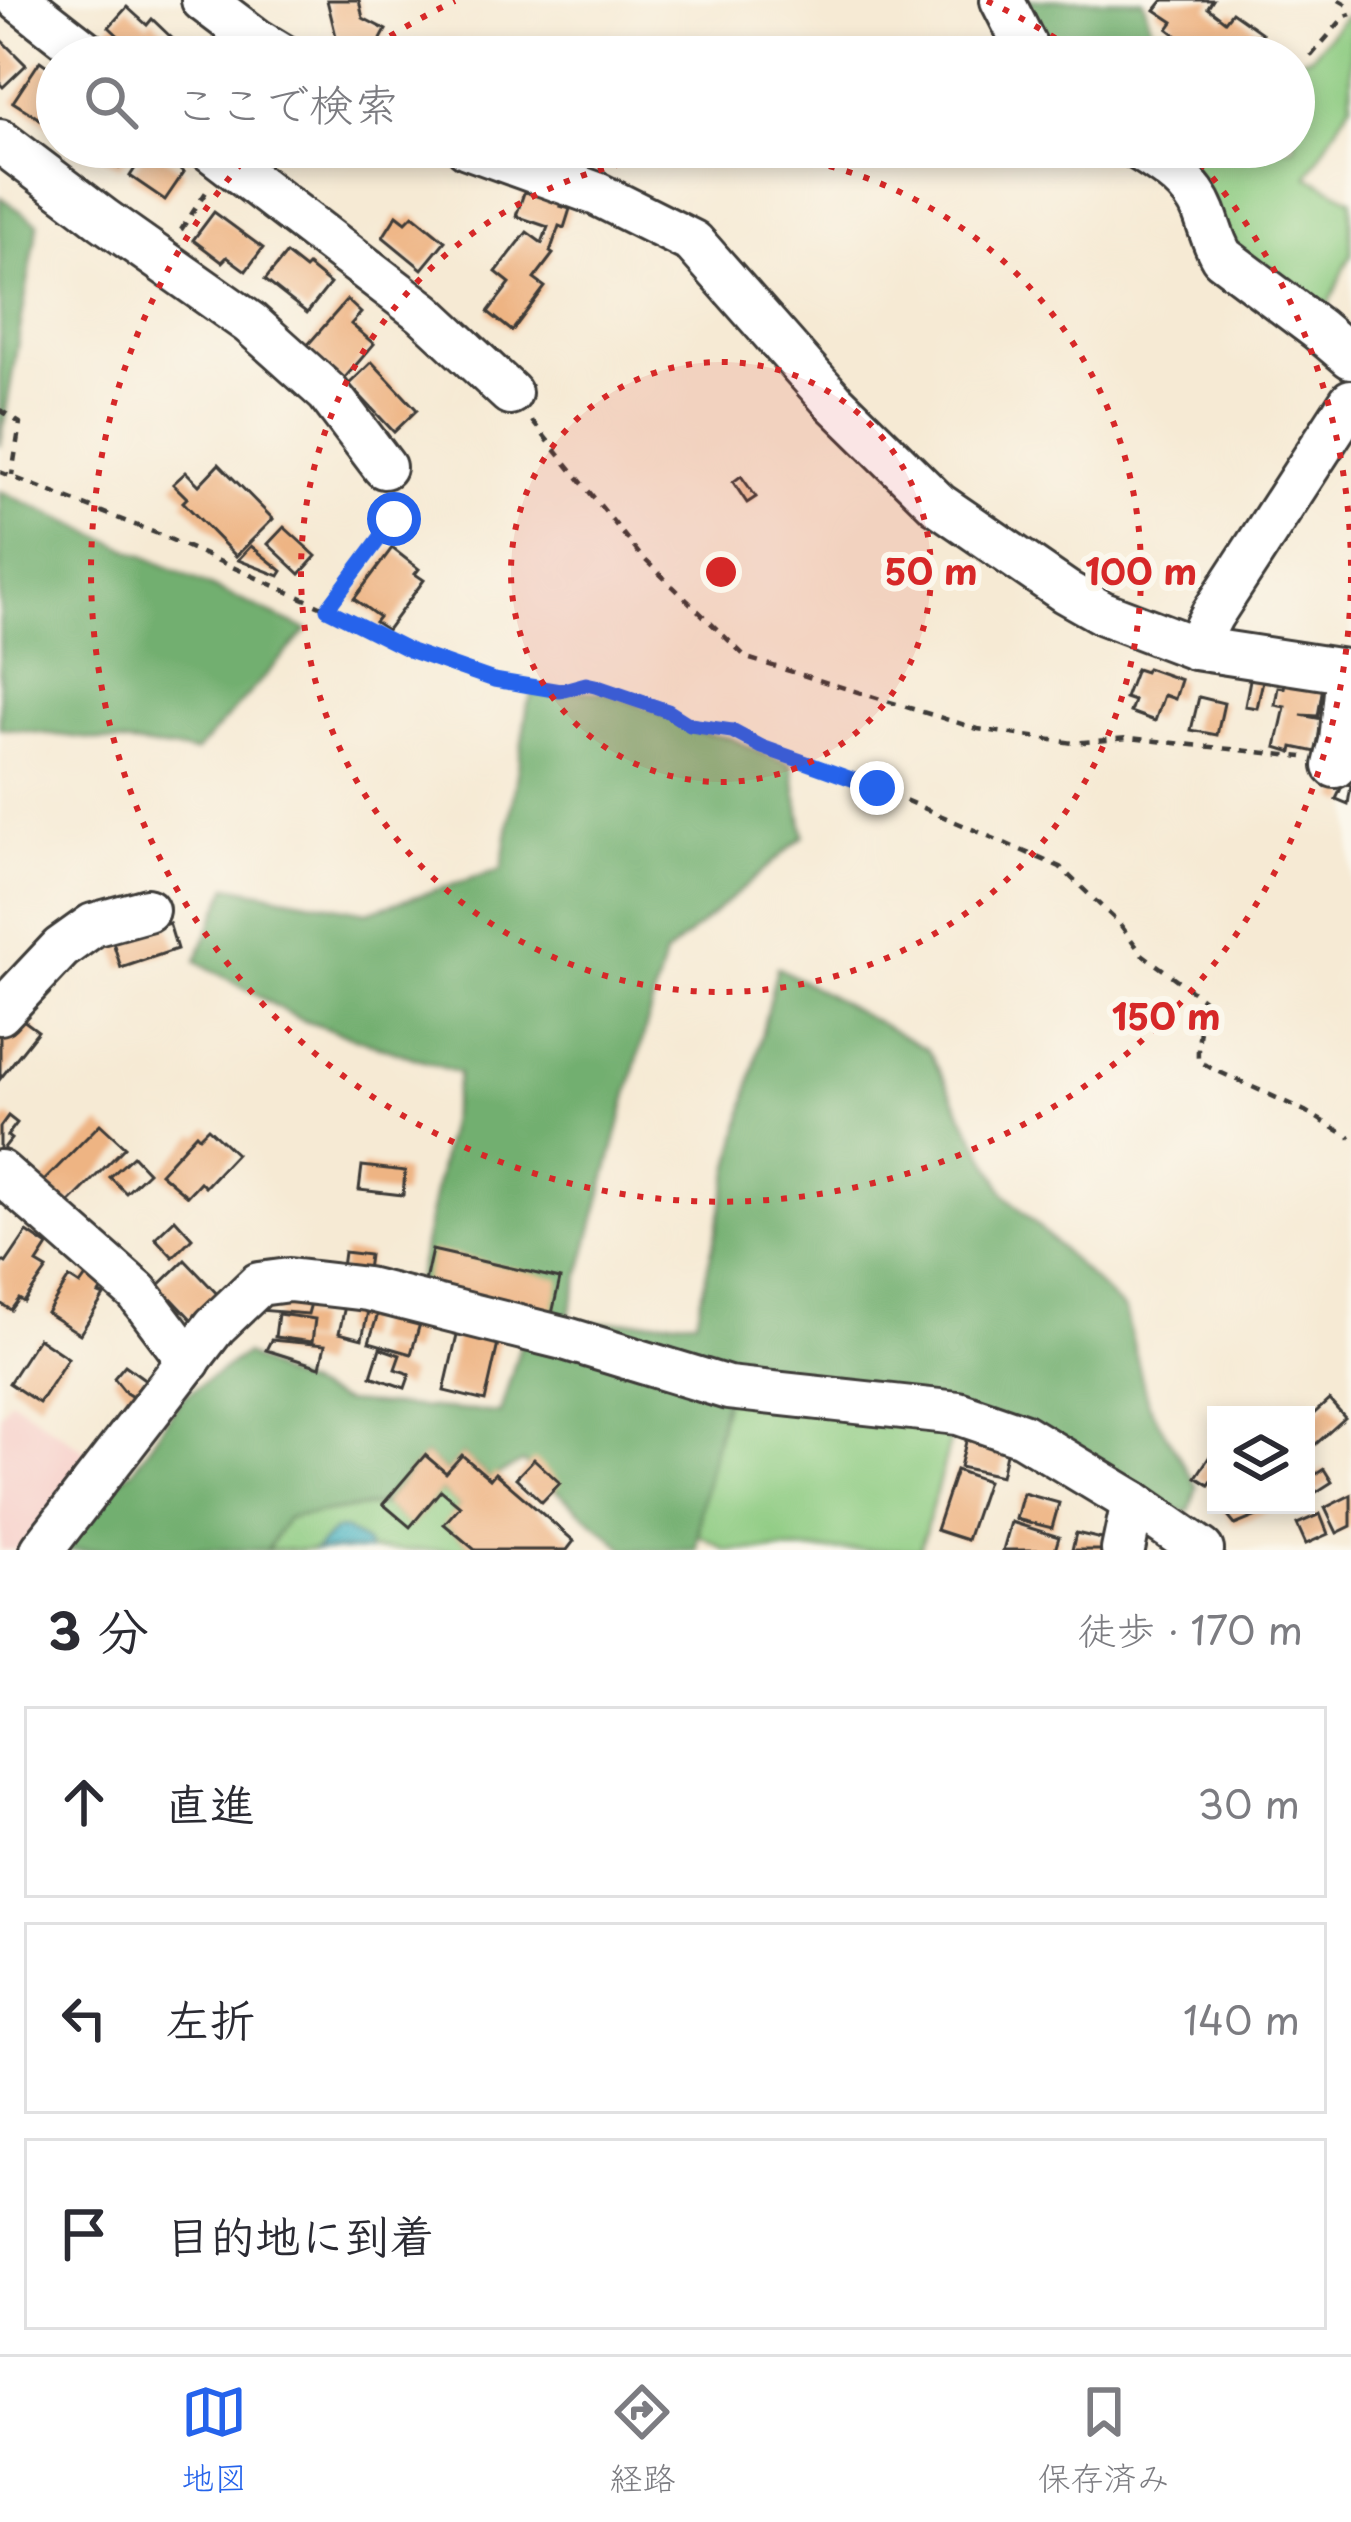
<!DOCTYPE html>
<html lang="ja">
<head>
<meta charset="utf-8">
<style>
	:root { --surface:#fff; --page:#f2f2f3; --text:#2b2b33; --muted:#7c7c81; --line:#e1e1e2; --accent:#2563eb }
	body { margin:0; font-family:"Playpen Sans","Klee One",sans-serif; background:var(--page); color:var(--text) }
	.controls { position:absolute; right:36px; bottom:36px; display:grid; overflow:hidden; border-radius:0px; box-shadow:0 6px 18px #0003 }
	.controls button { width:108px; height:108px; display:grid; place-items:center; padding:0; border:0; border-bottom:3px solid var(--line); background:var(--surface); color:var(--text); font:60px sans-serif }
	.stop { position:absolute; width:36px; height:36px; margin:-27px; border:9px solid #2563eb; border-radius:50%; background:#fff }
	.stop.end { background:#2563eb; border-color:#fff; box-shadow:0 3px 12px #0008 }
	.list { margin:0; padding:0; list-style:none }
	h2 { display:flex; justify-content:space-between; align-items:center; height:156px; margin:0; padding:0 48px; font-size:51px }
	h2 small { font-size:39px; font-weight:400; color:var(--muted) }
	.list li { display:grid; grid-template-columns:78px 1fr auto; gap:36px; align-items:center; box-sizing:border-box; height:192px; margin:0 24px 24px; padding:0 24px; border:3px solid var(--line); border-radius:0px }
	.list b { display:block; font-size:45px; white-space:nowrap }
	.list em { font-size:39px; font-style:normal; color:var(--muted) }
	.icon { flex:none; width:66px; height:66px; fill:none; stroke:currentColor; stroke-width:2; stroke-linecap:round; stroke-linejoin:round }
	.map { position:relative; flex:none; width:1351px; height:1550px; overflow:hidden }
	.search { position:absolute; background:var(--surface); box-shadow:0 6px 18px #0003; left:36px; right:36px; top:36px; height:132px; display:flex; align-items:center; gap:30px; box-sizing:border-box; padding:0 42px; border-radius:66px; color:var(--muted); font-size:45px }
	.sheet { height:804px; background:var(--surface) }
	nav { display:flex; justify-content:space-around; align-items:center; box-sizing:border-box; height:168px; border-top:3px solid var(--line); background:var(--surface); font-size:33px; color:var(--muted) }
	nav a { display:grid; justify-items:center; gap:6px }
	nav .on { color:var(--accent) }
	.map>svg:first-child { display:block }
	.built { fill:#f7d0ca }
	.green { fill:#8dcb81; stroke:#54744e; stroke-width:3 }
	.forest { fill:#72af6f; stroke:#476646; stroke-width:3 }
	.water { fill:#43b0bf; stroke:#30666e; stroke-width:3 }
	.building { fill:#eeb483 }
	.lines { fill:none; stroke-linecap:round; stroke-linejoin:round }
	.minor-casing { stroke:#3d3b38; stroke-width:48 }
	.path { stroke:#3d3b38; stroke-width:4.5; stroke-dasharray:9 9; stroke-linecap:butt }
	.minor { stroke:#fff; stroke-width:42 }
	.route { stroke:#2563eb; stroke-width:15 }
	.ring { fill:none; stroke:#d62828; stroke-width:6; stroke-dasharray:6 12 }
	.centre { fill:#d62828; stroke:#fbf7ec; stroke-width:6 }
	.ring-label { font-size:36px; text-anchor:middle; font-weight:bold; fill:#d62828; stroke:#fbf7ec; stroke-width:12; stroke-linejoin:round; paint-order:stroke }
</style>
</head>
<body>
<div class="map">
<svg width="1351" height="1550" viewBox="0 0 1351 1550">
	<rect width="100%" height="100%" fill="#fbf7ec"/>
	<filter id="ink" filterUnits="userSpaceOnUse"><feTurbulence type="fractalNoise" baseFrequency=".00833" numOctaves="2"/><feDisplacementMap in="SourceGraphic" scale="24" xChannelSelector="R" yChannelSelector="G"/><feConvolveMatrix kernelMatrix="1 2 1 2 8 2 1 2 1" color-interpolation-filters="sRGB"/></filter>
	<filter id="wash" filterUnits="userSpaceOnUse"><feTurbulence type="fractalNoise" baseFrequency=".004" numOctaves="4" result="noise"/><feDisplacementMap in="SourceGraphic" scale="48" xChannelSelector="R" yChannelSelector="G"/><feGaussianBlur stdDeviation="2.7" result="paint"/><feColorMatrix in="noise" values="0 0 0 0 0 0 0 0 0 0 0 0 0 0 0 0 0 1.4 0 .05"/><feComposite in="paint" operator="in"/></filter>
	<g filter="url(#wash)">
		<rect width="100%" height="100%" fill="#f6ead4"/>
		<!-- built -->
		<path class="built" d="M10,1399L107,1466L42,1550H0V1415Z"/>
		<!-- green -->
		<g class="green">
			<path d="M1345,16L1351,22V103L1307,176L1351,199V254L1318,329L1136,147H1294V61L1311,56Z"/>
			<path d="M728,1388L958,1413L920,1550H726L699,1535L701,1508Z"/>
			<path d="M441,1490L460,1506L445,1524L475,1550H267L287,1518L383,1504L410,1526Z"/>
		</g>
		<!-- forest -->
		<g class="forest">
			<path d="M1002,0H1143L1152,29L1142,57H1031Z"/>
			<path d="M0,197L38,223L0,447Z"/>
			<path d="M0,491L307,630L196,752L0,728Z"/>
			<path d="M583,691L605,692L656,711L698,732L731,738L759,752L792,764L804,836L665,955L567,1324L696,1319L777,967L928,1050L1006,1195L1125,1311L1148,1404L1197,1487L1189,1512L1133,1502L1018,1434L727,1388L701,1508L697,1550H626L523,1462L490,1479L462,1455L446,1473L425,1455L383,1504L287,1518L267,1550H47L84,1505L133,1470L182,1398L245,1354L280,1375L344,1402L500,1413L525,1329L415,1290L459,1073L299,1019L196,961L228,886L367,912L502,869L528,704L533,693Z"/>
		</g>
		<!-- water -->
		<path class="water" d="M344,1529L366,1543L369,1550H315L335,1530Z"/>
		<g id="blocks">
			<!-- building -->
			<g class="building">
				<path d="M327,0H359L363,18L386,30L372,56L336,36Z"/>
				<path d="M1163,0H1213L1208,8L1225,21L1232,12L1262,33L1257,40L1272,50L1267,57H1175L1185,42L1168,29L1173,22L1155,10Z"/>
				<path d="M127,7L147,25L152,19L174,40L159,57H152L144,49L139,55L109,27Z"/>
				<path d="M0,39L26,65L3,87L0,84Z"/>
				<path d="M40,61L57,73V130L13,102Z"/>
				<path d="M91,147H135L119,168Z"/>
				<path d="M149,147H170L163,157L184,172L165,200L130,176Z"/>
				<path d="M525,190L561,203L560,206L570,209L564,228L559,226L550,252L553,254L534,279L545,287L512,331L488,312L510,283L496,272L527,232L542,243L548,227L516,216Z"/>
				<path d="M214,212L263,248L246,271L227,257L222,262L193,240Z"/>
				<path d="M397,215L406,222L413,215L445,241L422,269L383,237Z"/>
				<path d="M286,254L305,269L308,266L330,284L307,313L265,280Z"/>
				<path d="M347,300L361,313L351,324L374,344L342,381L305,348Z"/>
				<path d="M372,362L417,410L394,432L349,384Z"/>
				<path d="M219,464L273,519L236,556L183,502L187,498L173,484L186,472L199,485Z"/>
				<path d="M741,476L756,497L747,503L733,482Z"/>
				<path d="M284,527L316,556L300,574L268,544Z"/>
				<path d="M251,546L282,571L279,576L238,560Z"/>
				<path d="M392,548L419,569L415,574L424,580L387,630L375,622L379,617L354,599Z"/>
				<path d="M1147,668L1181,680L1175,699L1164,695L1155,721L1130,712L1134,701L1125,698L1136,669L1145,672Z"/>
				<path d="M1252,669L1265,671L1257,708L1245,706Z"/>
				<path d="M1287,673L1324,680L1318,716L1301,715L1322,719L1316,752L1293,747L1292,752L1276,747L1285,707L1275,705L1278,687L1284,688Z"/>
				<path d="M1199,697L1224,703L1217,735L1191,730Z"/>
				<path d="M1344,782L1351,786L1348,804L1336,799Z"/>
				<path d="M169,923L177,949L121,968L113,942Z"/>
				<path d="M11,1011L38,1031L0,1079V1025Z"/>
				<path d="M8,1116L17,1123L7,1136L11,1139L0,1153V1127Z"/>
				<path d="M100,1124L125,1147L66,1206L42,1183Z"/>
				<path d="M208,1128L236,1154L205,1187L200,1182L187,1196L160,1173L196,1134L199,1137Z"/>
				<path d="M133,1156L148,1172L126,1193L110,1177Z"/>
				<path d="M362,1166L405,1171L403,1195L359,1190Z"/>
				<path d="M175,1219L192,1238L173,1257L155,1238Z"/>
				<path d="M27,1232L48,1246L37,1263L47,1269L24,1302L19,1299L11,1310L0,1303V1266L3,1261L6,1263Z"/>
				<path d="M432,1250L560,1279L552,1314L424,1286Z"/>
				<path d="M344,1252L369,1255L366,1278L341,1275Z"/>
				<path d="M185,1260L221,1298L195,1323L172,1299L166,1305L153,1291Z"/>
				<path d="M90,1271L107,1281L99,1294L104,1296L80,1334L47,1313L69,1278L80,1285Z"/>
				<path d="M264,1294L313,1296L308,1314L258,1310Z"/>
				<path d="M381,1304L422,1317L411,1354L369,1342Z"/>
				<path d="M345,1306L368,1311L362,1339L339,1333Z"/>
				<path d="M278,1314L315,1319L312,1342L275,1337Z"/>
				<path d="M459,1326L500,1335L485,1401L444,1391Z"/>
				<path d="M38,1338L68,1358L39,1403L9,1383Z"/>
				<path d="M271,1340L325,1345L320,1367L266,1350Z"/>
				<path d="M380,1348L400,1355L395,1369L410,1374L405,1388L371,1376Z"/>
				<path d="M125,1365L150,1383L139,1401L126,1393L114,1378Z"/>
				<path d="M1329,1400L1345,1418L1308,1451L1306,1448V1421Z"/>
				<path d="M968,1433L1007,1449L1001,1476L960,1467Z"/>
				<path d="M1216,1447V1475L1209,1485L1196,1477Z"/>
				<path d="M425,1455L446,1473L462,1455L490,1479L495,1473L574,1541L567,1550H475L444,1524L460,1506L441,1490L410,1527L383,1504Z"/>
				<path d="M534,1459L560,1483L542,1502L516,1478Z"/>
				<path d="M1324,1469L1332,1482L1315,1493L1307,1480Z"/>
				<path d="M956,1470L987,1481L967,1540L936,1530Z"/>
				<path d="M1023,1493L1059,1503L1052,1528L1016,1519Z"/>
				<path d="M1351,1495V1526L1337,1533L1325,1508Z"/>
				<path d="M1223,1505H1300L1283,1512L1281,1506L1235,1525L1221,1508Z"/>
				<path d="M1320,1514L1328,1534L1306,1544L1297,1524Z"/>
				<path d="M1011,1522L1059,1537L1055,1550H1003Z"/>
				<path d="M1076,1533L1106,1540L1104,1550H1072Z"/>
			</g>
		</g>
	</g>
	<g filter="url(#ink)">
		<use href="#blocks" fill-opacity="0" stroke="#3d3b38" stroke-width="3"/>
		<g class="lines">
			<defs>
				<g id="minor">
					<path d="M19,0L92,57"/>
					<path d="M203,0L256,40L284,57"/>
					<path d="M1002,0L1031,57"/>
					<path d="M0,141L104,220L250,323L328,393L384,467"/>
					<path d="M207,147L424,313L510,393"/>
					<path d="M467,147L597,194L693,242L833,401L938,504L1066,592L1103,613L1195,648L1351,672"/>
					<path d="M1136,147C1163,164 1192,181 1204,212C1210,228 1213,242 1222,257L1318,329L1351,357"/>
					<path d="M1195,648L1212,615L1351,401"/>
					<path d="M1335,766L1341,741L1348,672"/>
					<path d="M0,1013L61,948L93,925L147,910"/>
					<path d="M0,1172L137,1292L189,1361"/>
					<path d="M42,1550L215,1326L259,1284L289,1280L367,1289L567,1339L728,1388L958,1413L1022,1435L1133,1502L1202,1550"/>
					<path d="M1123,1550L1133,1502"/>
				</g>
			</defs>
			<!-- minor casing -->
			<use href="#minor" class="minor-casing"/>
			<!-- path -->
			<g class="path">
				<path d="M1339,0L1351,7"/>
				<path d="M1311,56L1345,16L1351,14"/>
				<path d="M181,230L208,189"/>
				<path d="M0,410L20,423L12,475"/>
				<path d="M532,421L641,556L747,658L978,729L1073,743L1129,738L1303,757"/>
				<path d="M0,472L158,534L327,609L411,651L493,680L560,690L586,684L595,686L668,711L690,725L732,731L762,747L877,788L1060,867L1119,923L1142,954L1203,999C1203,1020 1197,1038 1198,1060L1211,1068L1305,1111L1351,1138"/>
				<path d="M327,609L394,519L376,501"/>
			</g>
			<!-- minor -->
			<use href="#minor" class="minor"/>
		</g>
	</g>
	<g class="lines" filter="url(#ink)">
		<!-- route -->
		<path class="route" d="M394,519L327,609L411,651L494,680L560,691L586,684L595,686L668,711L690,725L732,731L762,747L877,788"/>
	</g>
	<!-- distance rings -->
	<circle cx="721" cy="572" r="210" fill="#d62828" fill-opacity=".12"/>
	<g class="ring">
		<circle cx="721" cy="572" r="210"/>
		<circle cx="721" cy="572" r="420"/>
		<path d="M1351 577A630 630 0 1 1 253 150M360 56A630 630 0 0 1 455 1M987 1A630 630 0 0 1 1082 56M1189 150A630 630 0 0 1 1351 567"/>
	</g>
	<circle cx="721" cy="572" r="18" class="centre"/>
	<g class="ring-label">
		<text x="931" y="585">50 m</text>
		<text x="1141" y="585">100 m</text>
		<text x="1166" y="1030">150 m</text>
	</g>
</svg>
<div class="controls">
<button><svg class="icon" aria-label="layers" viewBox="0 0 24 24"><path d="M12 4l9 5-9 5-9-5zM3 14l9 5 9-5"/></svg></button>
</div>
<div class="stop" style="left:394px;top:519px"></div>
<div class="stop end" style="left:877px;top:788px"></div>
<div class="search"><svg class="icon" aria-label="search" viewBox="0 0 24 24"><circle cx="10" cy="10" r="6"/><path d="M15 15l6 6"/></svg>ここで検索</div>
</div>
<section class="sheet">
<h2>3 分<small>徒歩 · 170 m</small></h2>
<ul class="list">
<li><svg class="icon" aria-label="ahead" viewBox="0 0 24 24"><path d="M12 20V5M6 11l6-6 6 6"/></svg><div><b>直進</b></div><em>30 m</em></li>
<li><svg class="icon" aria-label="left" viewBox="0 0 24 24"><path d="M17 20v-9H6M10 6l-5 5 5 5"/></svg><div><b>左折</b></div><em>140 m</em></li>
<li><svg class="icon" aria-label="arrive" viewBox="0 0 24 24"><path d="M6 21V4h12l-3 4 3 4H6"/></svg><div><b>目的地に到着</b></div></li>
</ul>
</section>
<nav>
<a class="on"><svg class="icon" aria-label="map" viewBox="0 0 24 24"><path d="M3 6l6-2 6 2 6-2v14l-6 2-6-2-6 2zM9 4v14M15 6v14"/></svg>地図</a>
<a><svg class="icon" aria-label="directions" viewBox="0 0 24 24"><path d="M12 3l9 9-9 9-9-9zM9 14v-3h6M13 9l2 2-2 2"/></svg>経路</a>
<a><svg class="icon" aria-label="saved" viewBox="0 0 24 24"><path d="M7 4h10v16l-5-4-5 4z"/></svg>保存済み</a>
</nav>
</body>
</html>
